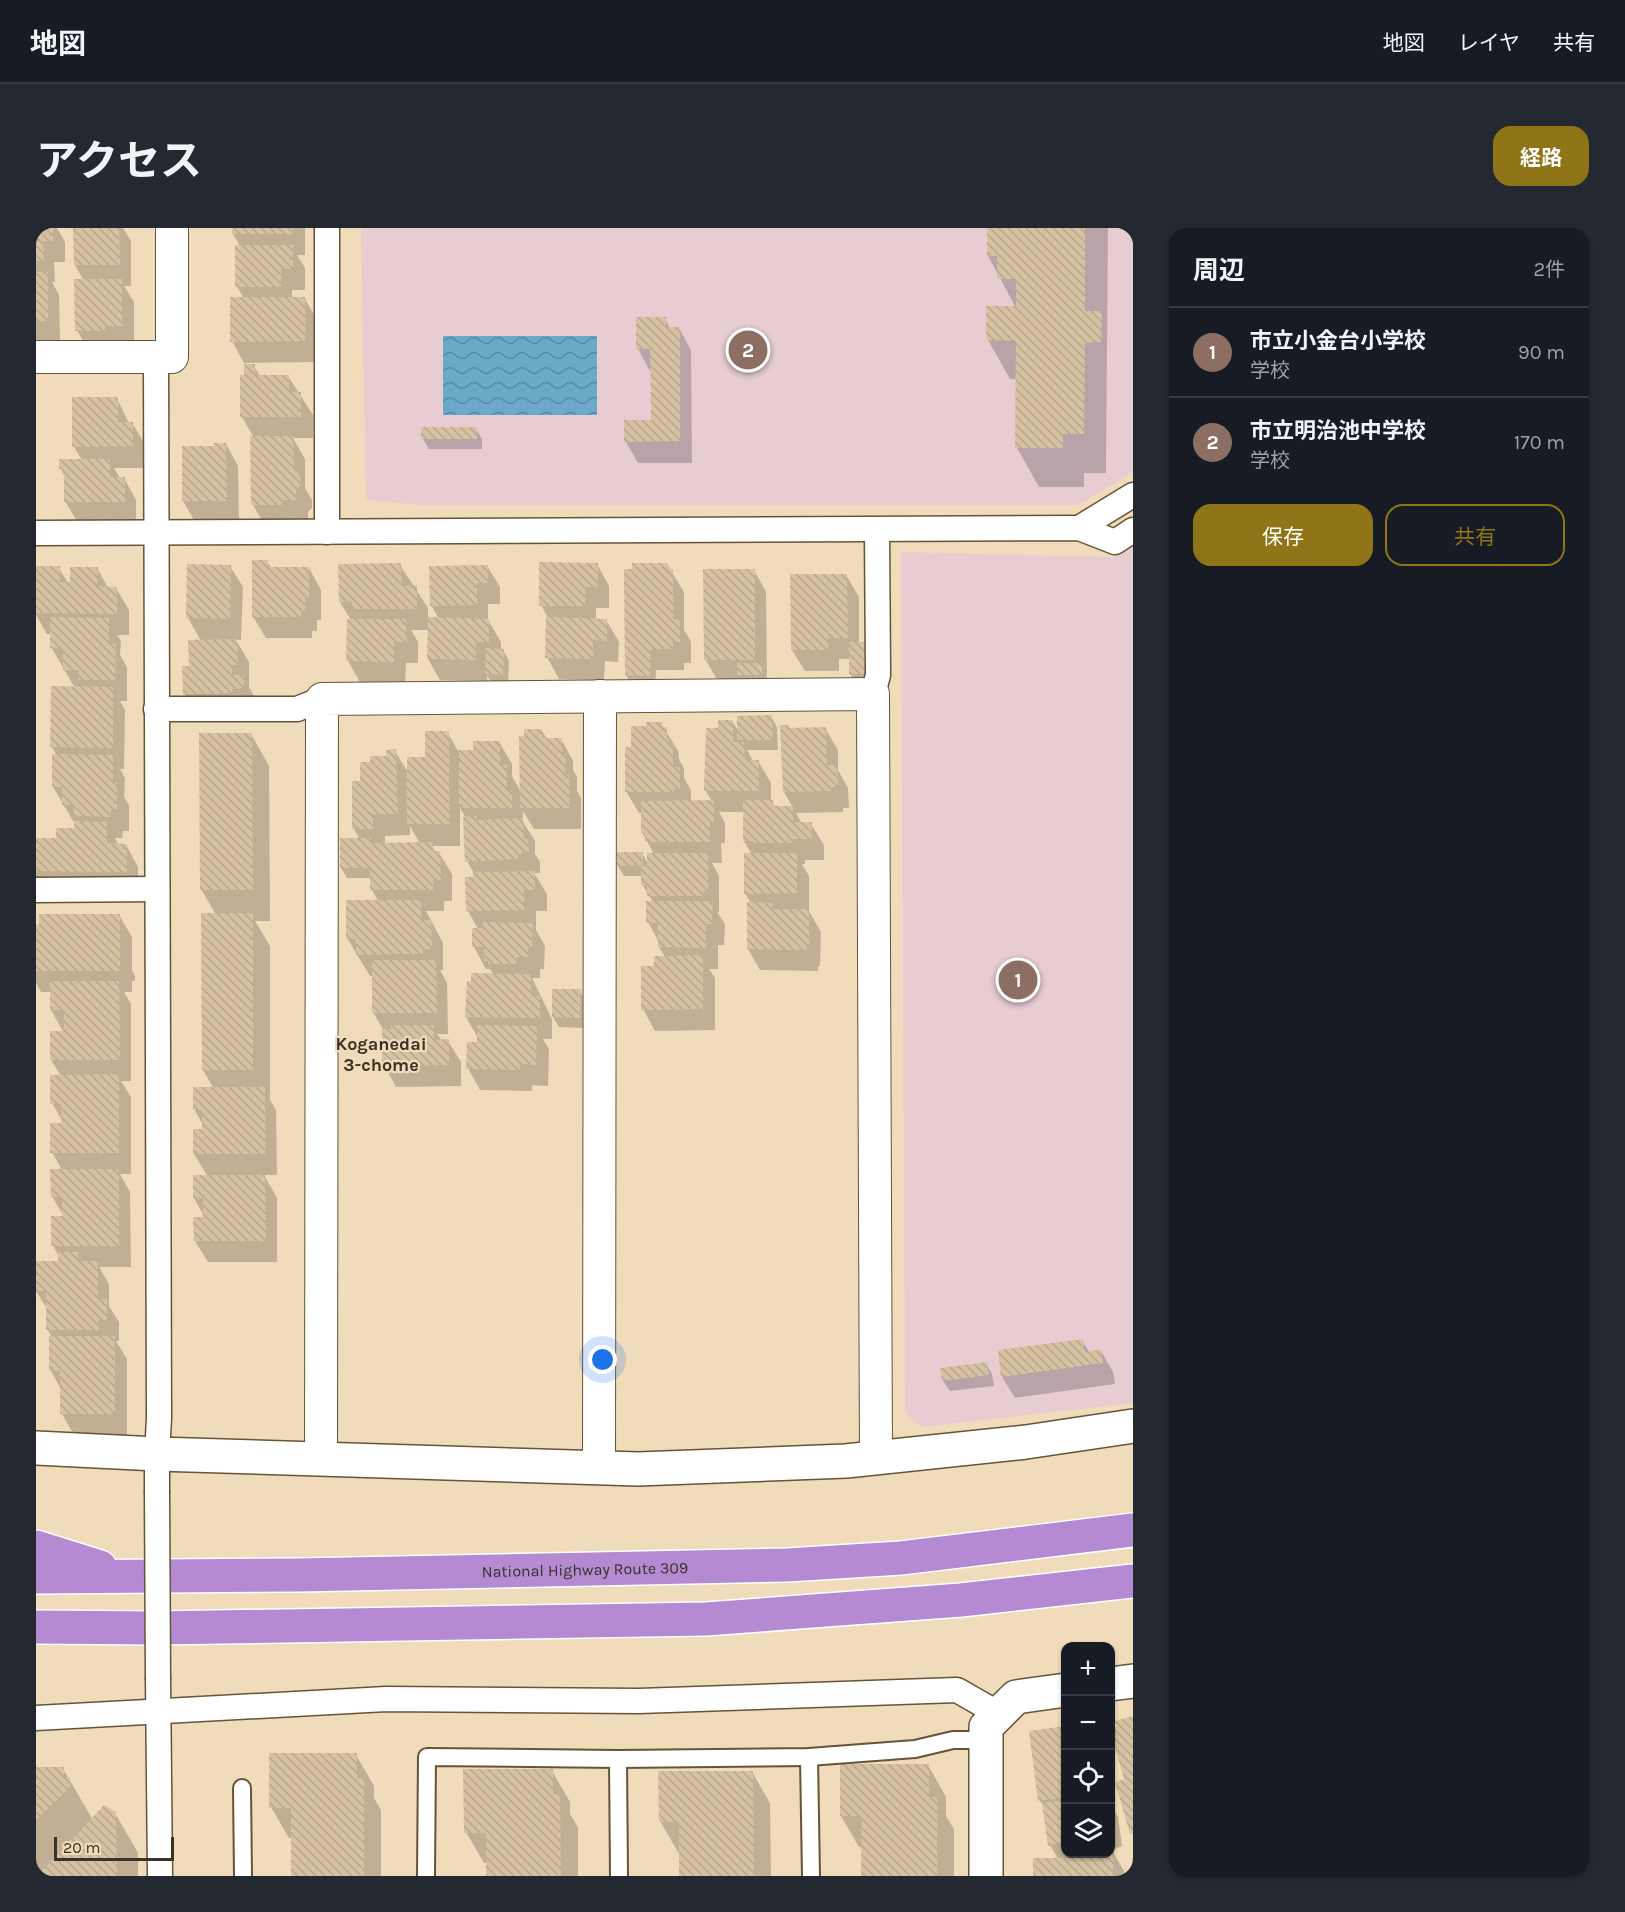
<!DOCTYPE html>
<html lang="ja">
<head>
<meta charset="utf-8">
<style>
	:root { --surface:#171b24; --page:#242831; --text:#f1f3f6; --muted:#9ea1a6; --line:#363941; --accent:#8f7418 }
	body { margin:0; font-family:Karla,"Noto Sans JP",sans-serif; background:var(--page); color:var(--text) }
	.controls { position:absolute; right:18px; bottom:18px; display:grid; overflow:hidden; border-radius:12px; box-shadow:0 2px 4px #0004 }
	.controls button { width:54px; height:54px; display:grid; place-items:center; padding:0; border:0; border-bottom:2px solid var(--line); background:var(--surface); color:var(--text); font:30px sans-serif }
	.scale { position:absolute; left:18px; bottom:15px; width:120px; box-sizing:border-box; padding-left:6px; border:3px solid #3a3225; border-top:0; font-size:16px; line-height:21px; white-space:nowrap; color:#3a3225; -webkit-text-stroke:4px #f0dbba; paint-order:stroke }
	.you { position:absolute; left:567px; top:1132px; width:21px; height:21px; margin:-15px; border:4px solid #fff; border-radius:50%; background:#1a73e8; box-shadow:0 0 0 9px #1a73e833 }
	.badge { display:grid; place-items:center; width:39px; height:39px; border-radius:50%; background:var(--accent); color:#fff; font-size:20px; font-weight:700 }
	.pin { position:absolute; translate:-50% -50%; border:3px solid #fff; box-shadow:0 2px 6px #0006 }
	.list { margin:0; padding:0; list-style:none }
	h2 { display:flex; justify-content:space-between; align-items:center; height:78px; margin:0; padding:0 24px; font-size:26px }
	h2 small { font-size:20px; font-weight:400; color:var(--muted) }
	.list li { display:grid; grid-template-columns:39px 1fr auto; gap:18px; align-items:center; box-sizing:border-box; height:90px; padding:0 24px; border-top:2px solid var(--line) }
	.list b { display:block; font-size:22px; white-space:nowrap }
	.list p { margin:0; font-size:20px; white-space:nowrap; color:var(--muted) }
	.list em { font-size:20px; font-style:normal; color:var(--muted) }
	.actions { display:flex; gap:12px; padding:18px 24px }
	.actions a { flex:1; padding:14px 0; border:2px solid var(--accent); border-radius:18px; text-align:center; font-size:21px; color:var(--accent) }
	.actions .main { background:var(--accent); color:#fff }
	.icon { flex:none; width:33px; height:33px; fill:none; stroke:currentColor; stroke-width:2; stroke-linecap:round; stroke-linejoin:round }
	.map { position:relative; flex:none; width:1097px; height:1648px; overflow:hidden; border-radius:18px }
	header { display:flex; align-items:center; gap:36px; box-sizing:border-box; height:84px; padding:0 30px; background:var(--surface); border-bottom:2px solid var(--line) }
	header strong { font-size:28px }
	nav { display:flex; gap:33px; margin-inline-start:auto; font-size:21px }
	.intro { display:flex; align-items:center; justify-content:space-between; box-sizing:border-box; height:144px; padding:0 36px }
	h1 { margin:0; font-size:42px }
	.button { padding:15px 27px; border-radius:18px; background:var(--accent); color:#fff; font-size:21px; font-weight:700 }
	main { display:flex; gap:36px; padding:0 36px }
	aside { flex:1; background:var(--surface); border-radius:18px; box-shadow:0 2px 4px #0004 }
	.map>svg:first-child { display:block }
	.education { fill:#e7cdd2 }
	.water { fill:url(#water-waves) }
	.shadow { fill:#0003; fill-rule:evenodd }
	.building { fill:url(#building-back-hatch) }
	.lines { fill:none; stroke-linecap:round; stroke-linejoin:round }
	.service-casing { stroke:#665437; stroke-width:20 }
	.pedestrian-casing { stroke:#665437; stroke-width:27 }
	.minor-casing { stroke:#665437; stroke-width:34 }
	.tertiary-casing { stroke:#665437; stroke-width:36 }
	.trunk-casing { stroke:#fff; stroke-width:36 }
	.service { stroke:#fff; stroke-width:16 }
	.pedestrian { stroke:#fff; stroke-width:24 }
	.minor { stroke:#fff; stroke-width:32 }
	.tertiary { stroke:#fff; stroke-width:33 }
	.trunk { stroke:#b48bd3; stroke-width:33 }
	.pedestrian-bridge-casing { stroke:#665437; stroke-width:27; stroke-linecap:butt }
	.pedestrian-bridge { stroke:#fff; stroke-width:24 }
	.labels { text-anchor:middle; stroke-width:4.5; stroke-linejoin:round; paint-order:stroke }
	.street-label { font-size:16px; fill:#3a3225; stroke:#f0dbba }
	.neighbourhood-label { font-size:18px; font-weight:bold; fill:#3a3225; stroke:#f0dbba }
</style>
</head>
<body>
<header>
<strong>地図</strong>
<nav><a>地図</a><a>レイヤ</a><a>共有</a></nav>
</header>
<div class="intro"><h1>アクセス</h1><a class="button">経路</a></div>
<main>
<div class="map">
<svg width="1097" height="1648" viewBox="0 0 1097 1648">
	<defs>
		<pattern id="water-waves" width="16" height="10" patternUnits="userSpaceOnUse" patternTransform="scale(1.5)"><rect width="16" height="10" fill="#6ba9c9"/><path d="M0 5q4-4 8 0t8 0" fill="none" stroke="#598aa3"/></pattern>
		<pattern id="building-back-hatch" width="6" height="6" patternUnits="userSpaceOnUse" patternTransform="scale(1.5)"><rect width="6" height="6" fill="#d6c2a2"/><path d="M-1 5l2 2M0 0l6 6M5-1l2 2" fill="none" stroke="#b8a78b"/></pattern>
	</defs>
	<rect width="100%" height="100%" fill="#f0dbba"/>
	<!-- education -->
	<g class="education">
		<path d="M325,0H1097V244L1043,277H386L330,272Z"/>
		<path d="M1097,318V1175L885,1199L869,1185L865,324L1077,329Z"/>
	</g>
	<!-- water -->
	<rect class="water" x="407" y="108" width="154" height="79"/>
	<!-- shadow -->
	<g class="shadow">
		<path d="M0,0H21L29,14V34H18L19,54H16L23,67L24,114H0Z"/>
		<path d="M39,0H87L95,13V58H88L98,74V119L53,124L41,102L48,53L39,37Z"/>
		<path d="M197,0H269V27H261L269,40V62H256V71H269L281,92V134L208,135L196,113L208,71L201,58L204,18L197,6Z"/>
		<path d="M953,0H1072L1070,245H1048V259H1003L981,220V151H974L952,112L980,80L952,28Z"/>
		<path d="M602,91H629L634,100H643L655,122L656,235H602L590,214L616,193V143H614L602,121Z"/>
		<path d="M218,138L224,148H252L277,187V210H257L269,231V260L276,272V280L272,284V293L229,298L217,277L218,210L206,189L210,148Z"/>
		<path d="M81,171L93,195H96L107,213H111L109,240H78L84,250H88L100,272V295H42L29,273V249L25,241L46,232L38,219Z"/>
		<path d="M440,201L446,211V221H393L387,211Z"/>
		<path d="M190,216L202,238L203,294H159L147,273L180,220Z"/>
		<path d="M231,333L235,340H273L285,362V392H281V403H276V410H230L217,389Z"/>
		<path d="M561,336L573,358V380H560V392H570L583,414L582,434L569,433L568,452L523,451L511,429L512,390L505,377Z"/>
		<path d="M631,336L648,364V402L655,414V435H648V442H620L619,458H596L590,447Z"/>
		<path d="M364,337L392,380V391H403L395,377L451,338L464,359V376H452V392L465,414V422H467L473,433L472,457L456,456L451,447V453L404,452L392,431L393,402H375L382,414V435H370L369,455L324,454L312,433L315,392L304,374Z"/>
		<path d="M194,338L207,359L205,412H200L213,434V459L219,470L161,487L148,465L154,439L165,413L152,390Z"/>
		<path d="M0,340H23L32,355L61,340L72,360H80L93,382V407H81L85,413L84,427L91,439V473H84L89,482L88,541H84L89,550L88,569L93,577V603H87L86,610H79L83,617H90L102,639V665L0,651V617L21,611L39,602V596L17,559L21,528L16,519L39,460L15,419V406H11L0,387Z"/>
		<path d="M718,342L730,364L731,457L682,453L669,431Z"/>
		<path d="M810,347L823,369V415H828L834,426V456H821L814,446V431H803V443H769L756,422V348Z"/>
		<path d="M735,489L741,499L742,522H711L717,533H722L735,555V573L740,580H757L748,564L753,498L754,501L789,500L802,522V542L812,560L813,580H807V584L760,585L766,596H775L788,617V632H769V636H766L773,648V683L785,704L784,738H782V743L724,742L712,721L715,676L709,665L716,627L708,613V584H683L689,595V615H685L686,635H676L683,648V684H681L689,696L688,717H682V741H673L679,750V802L619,803L607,781L619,740L629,729L623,719V714L612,694L617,674L606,656V648H588L582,638L606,625L612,636L618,626L606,604V585H603L590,563L596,521L612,499L625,495L642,523L643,531L648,540V550L655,562V574H676L670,563L684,502L696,493L703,504Z"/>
		<path d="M506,503L511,511H525L537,533V542L541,549V563L545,570V601H498L487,583V594L499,613V626L504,634V645H498L511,666V683H500V702L509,718L508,741H504V750H496L516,791V811H507L513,821L512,858L496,857V863L444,862L432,840L442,816V810L430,789L458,747L454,741H450L438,719V701H442L432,683L431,650H439V647L431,633L430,590L424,580V618H396L400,625H403L416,646V673H408V683H390L407,715V742H404L411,755L412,806H401L406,813H412L425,834V858L360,859L348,837V803L337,784V748H334L311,710L343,674L336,662V650H311L305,640L324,612L318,601V555H326L335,536L352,530L359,523L373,546L391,531L412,505L422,523H438L463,514L476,536V548L485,564ZM374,598L384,616H349V608L374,607Z"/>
		<path d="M215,506L233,538L234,693H219L234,718V872L240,882L241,947H228L241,970V1034H172L159,1013L168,988L158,970L172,949L158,926L167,902V897L158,881L178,861L167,842L180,687L165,661Z"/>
		<path d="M83,687L96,709V742L99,748V753H96V764H88L95,776V853H85L95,869V946H84L94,964L95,1039H63L73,1056V1078L83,1094V1113H80L91,1131V1207H38L26,1186V1163L15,1143V1110H16L12,1102V1082L0,1063L23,1034V1029L17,1017L27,987L16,968L26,942L16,924L27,894L16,875L25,848L15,832L28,805L15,782V764H5L0,755V698Z"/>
		<path d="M544,763L550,773L549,800L523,799L517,789Z"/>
		<path d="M1046,1112L1053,1124L1065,1123L1077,1144L1079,1156L979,1170L966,1149Z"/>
		<path d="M950,1136L956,1146L958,1158L914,1163L907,1153L906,1141Z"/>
		<path d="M1030,1499V1626H1074V1564L1077,1580L1082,1589L1086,1618L1076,1622L1088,1643V1648H999L1022,1631L1014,1617L1009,1581L1004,1573Z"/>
		<path d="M320,1527L338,1558V1570L345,1582V1648H256V1610H253L235,1579Z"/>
		<path d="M892,1537L910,1569V1588L918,1601V1648H827V1619H823L805,1588Z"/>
		<path d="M0,1541H27L57,1592L79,1585L102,1625V1648H0Z"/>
		<path d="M516,1543L534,1574V1586L542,1599V1648H452V1635H448L430,1604Z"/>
		<path d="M716,1544L734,1575L735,1648H644V1624H642L624,1593Z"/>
	</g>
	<!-- building -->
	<g class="building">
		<path d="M0,0H17V13H7L8,33H0Z"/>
		<path d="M37,0H83L84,37H38Z"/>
		<rect x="196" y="0" width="61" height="6"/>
		<path d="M951,0H1049V83H1066L1065,114L1049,115L1048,206H1027V220H979L980,113L950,112V78H980V51H961V28H951Z"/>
		<path d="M199,17H257V41H245V59H199Z"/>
		<rect x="0" y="44" width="12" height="49"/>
		<path d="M38,51H86V98H69V103H39Z"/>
		<path d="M194,69H269V113L194,114Z"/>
		<path d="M600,89H630V99H644V213L588,214V192H615L614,121H600Z"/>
		<path d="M208,136H219V147H253V164H265V189H204V147H208Z"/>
		<path d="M36,169H82V194H97V218L36,219Z"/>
		<rect x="385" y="199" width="56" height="12"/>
		<path d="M214,208H257L258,243L262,244L265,252L264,258L260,262V272H246V277H215Z"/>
		<path d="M178,215H190L191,273H146V218H178Z"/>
		<path d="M23,231H74V249H89V274H28V241H23Z"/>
		<path d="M216,332H232V339H273V371H269V382H265V389H216Z"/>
		<path d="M503,334L562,335V359H549V378H503Z"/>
		<path d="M365,335L366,358L381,357V381H316V374H303L302,336Z"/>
		<path d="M596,335H632V341H637V391H644V414H637V421H615L614,448L589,447L588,341H596Z"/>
		<path d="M151,336L195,337L194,391L150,390Z"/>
		<path d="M452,337V355H441V377L394,378L393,338Z"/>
		<path d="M0,338H24V354H34V339H62L61,358L81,359V386L0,385Z"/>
		<path d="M667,341H719V432H668Z"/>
		<path d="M754,346H811L812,410H792V422H755Z"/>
		<path d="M14,389L73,390V416H80L79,452H43V442H27V420H14Z"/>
		<path d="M392,389L453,391V414H440L439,432L391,431Z"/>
		<path d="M510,389L571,391V413L557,412V431L509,430Z"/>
		<path d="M311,391H370V414H358V434L310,433Z"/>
		<path d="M201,411L202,437H196V447H208V460L196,461V465L147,466L146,438H153L152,412Z"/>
		<rect x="813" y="414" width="16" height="32"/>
		<path d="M449,420L468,421L467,447L449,446Z"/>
		<rect x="701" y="435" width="25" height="12"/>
		<path d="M15,458L77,459V520L14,519Z"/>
		<path d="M736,487L737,512H701V488Z"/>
		<path d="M682,492H697V514H708L709,532H723V563H668L670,500H682Z"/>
		<path d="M610,494H626V499H631V511H633V517H637V539H644V561H638V564H589V519H595V498H610Z"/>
		<path d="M744,497H753V500L790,499L791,537H801L802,559H796V563L747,564Z"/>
		<path d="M488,501H506V510H526V526H530L529,547H533V580H484L483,508H488Z"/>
		<path d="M389,503H413V596H371V529H389Z"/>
		<path d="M163,505H216L217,662H164Z"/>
		<path d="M437,513H464V537H471V563H476V580H423V522H437Z"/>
		<path d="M360,521L362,586H337V601H316V553H324V534H334V528H350V522Z"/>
		<path d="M16,526L77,527V554H81V581H75V589L38,588V577H26V559H16Z"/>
		<path d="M678,572V594H674V614H609V605H605V573Z"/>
		<path d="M707,572H737V578H757V594H776V611H757V615H717V613H707Z"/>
		<path d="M441,588V592L487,590L488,611H492L493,624H486V626H482V631L429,634L427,589Z"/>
		<path d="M38,593L71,594V615L91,616V644L0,643V610H20V600H38Z"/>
		<path d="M304,610H335V615L396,614V623H404L405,652H397V662H334V640H304Z"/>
		<path d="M581,624H607V637L581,638Z"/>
		<path d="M611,625H672V663H667V668H611V657H605V638H611Z"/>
		<path d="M708,625H761V665L708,666Z"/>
		<path d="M499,643V662H488V682L430,683L429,649H437V644Z"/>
		<path d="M310,672H385V692H395L396,721H387V726L320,727V711H310Z"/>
		<path d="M610,673H677L676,696H670V720L622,719V695H610Z"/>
		<path d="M711,674L736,675V681H773V717H770V722L711,721Z"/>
		<path d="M165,685H217V842H166Z"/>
		<path d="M3,686H84V743H0V697H3Z"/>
		<path d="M447,694L497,695L496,720H492V729H481L480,736H452V733H448V719H436V700H447Z"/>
		<path d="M667,727V781L605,782V738H618V728Z"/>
		<path d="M336,732H400L401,785H336Z"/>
		<path d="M435,745L495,746V768H504V790L429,789L431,753H435Z"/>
		<path d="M14,753H83L84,832H14V803H28V782H14Z"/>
		<path d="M516,761H545L544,790L516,789Z"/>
		<path d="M355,797H398V812L413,811V837L346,838V801H355Z"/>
		<path d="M441,797L501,798L500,837L484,836V842L430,841L431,814H441Z"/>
		<path d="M83,846V925H14V895H25V876H14V847Z"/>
		<path d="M157,859H229V926H157V901H166V882H157Z"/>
		<path d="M14,941H83V1018H15V988H26V969H15Z"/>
		<path d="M157,947H229L230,1013H158L157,989H167V970L157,971Z"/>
		<path d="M22,1024H42V1033H62V1071H71V1092H63V1102H10V1063H0V1033H22Z"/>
		<path d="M13,1108H79V1186H24V1143H13Z"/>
		<path d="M1047,1111L1049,1124L1065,1121L1067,1135L965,1149L962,1122Z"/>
		<path d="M951,1134L953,1147L906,1153L904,1140Z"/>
		<path d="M1097,1488V1605L1094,1606L1079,1554L1088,1551L1074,1501L1081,1499L1079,1493Z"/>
		<path d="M1030,1498V1569L1002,1573L993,1503Z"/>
		<path d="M233,1525H321V1550H328V1648H255V1580H233Z"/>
		<path d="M804,1536H893V1569H901V1648H825V1588H804Z"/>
		<path d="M0,1539H28V1549H34V1559L0,1592Z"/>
		<path d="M427,1541H517V1566H524L525,1648H450V1605H428Z"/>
		<path d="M622,1543H717L718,1648H643V1594H623Z"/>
		<path d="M1030,1572V1612L1012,1618L1006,1575Z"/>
		<path d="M68,1577L80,1584L81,1648H1Z"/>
		<path d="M1074,1620H1077V1648H997V1630H1042V1626H1074Z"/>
	</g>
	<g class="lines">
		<defs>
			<g id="service">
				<path d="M773,1529L775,1648"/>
				<path d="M582,1531L583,1648"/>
				<path d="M206,1560L207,1648"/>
				<path d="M390,1648L391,1529L582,1531L773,1529L879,1521L917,1512H950"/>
			</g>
			<g id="pedestrian">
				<path d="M291,0V304"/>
				<path d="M120,129L123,1190L121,1226V1263"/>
				<path d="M1043,300L1097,267"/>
				<path d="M0,305L1043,300L1079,314L1097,302"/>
				<path d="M837,466L842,447L841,302"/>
				<path d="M120,481H261L286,471"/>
				<path d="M0,662L121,661"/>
				<path d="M122,1452L124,1648"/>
				<path d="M0,1490L350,1471L603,1473L921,1462L963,1486"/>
			</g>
			<g id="minor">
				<path d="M0,129H136V0"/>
				<path d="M285,1231L286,471L837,466L840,1229"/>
				<path d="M563,1240L564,468"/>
			</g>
			<g id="tertiary">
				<path d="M0,1220L121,1226L602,1241L810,1233L990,1214L1097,1198"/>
				<path d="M1074,1456L1097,1453"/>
				<path d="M950,1648V1499L980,1469L1030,1462"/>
			</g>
			<g id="trunk">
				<path d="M0,1319L64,1339"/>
				<path id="s1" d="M0,1349L263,1347L751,1337L865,1330L1097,1302"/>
				<path d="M0,1399L121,1400L670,1391L925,1372L1097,1353"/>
			</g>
		</defs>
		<!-- service casing -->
		<use href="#service" class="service-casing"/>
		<!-- pedestrian casing -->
		<use href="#pedestrian" class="pedestrian-casing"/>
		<!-- minor casing -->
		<use href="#minor" class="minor-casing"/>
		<!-- tertiary casing -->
		<use href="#tertiary" class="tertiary-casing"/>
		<!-- trunk casing -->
		<use href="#trunk" class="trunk-casing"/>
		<!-- service -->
		<use href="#service" class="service"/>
		<!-- pedestrian -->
		<use href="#pedestrian" class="pedestrian"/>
		<!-- minor -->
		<use href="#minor" class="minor"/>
		<!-- tertiary -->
		<use href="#tertiary" class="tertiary"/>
		<!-- trunk -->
		<use href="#trunk" class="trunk"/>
		<defs>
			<path id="pedestrian-bridge" d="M121,1263L122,1452"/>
		</defs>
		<!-- pedestrian-bridge casing -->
		<use href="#pedestrian-bridge" class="pedestrian-bridge-casing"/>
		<!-- pedestrian-bridge -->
		<use href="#pedestrian-bridge" class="pedestrian-bridge"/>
	</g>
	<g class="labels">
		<!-- street labels -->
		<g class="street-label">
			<text dy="6" stroke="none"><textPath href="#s1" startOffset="549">National Highway Route 309</textPath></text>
		</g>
		<!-- neighbourhood labels -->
		<g class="neighbourhood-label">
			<text x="345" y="822">Koganedai<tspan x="345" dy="21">3-chome</tspan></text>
		</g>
	</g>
</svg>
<div class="controls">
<button>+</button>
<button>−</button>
<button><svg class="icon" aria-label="locate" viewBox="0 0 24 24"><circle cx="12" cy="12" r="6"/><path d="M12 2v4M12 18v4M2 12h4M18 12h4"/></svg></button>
<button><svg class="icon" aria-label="layers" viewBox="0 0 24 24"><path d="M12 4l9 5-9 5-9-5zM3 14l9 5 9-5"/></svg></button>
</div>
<div class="scale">20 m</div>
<div class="you"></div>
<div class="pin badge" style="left:982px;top:752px;background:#8d6e63">1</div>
<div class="pin badge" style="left:712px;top:122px;background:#8d6e63">2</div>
</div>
<aside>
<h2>周辺<small>2件</small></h2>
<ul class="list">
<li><span class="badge" style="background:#8d6e63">1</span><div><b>市立小金台小学校</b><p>学校</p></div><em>90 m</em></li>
<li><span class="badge" style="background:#8d6e63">2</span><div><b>市立明治池中学校</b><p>学校</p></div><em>170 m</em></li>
</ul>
<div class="actions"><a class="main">保存</a><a>共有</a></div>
</aside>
</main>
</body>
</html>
